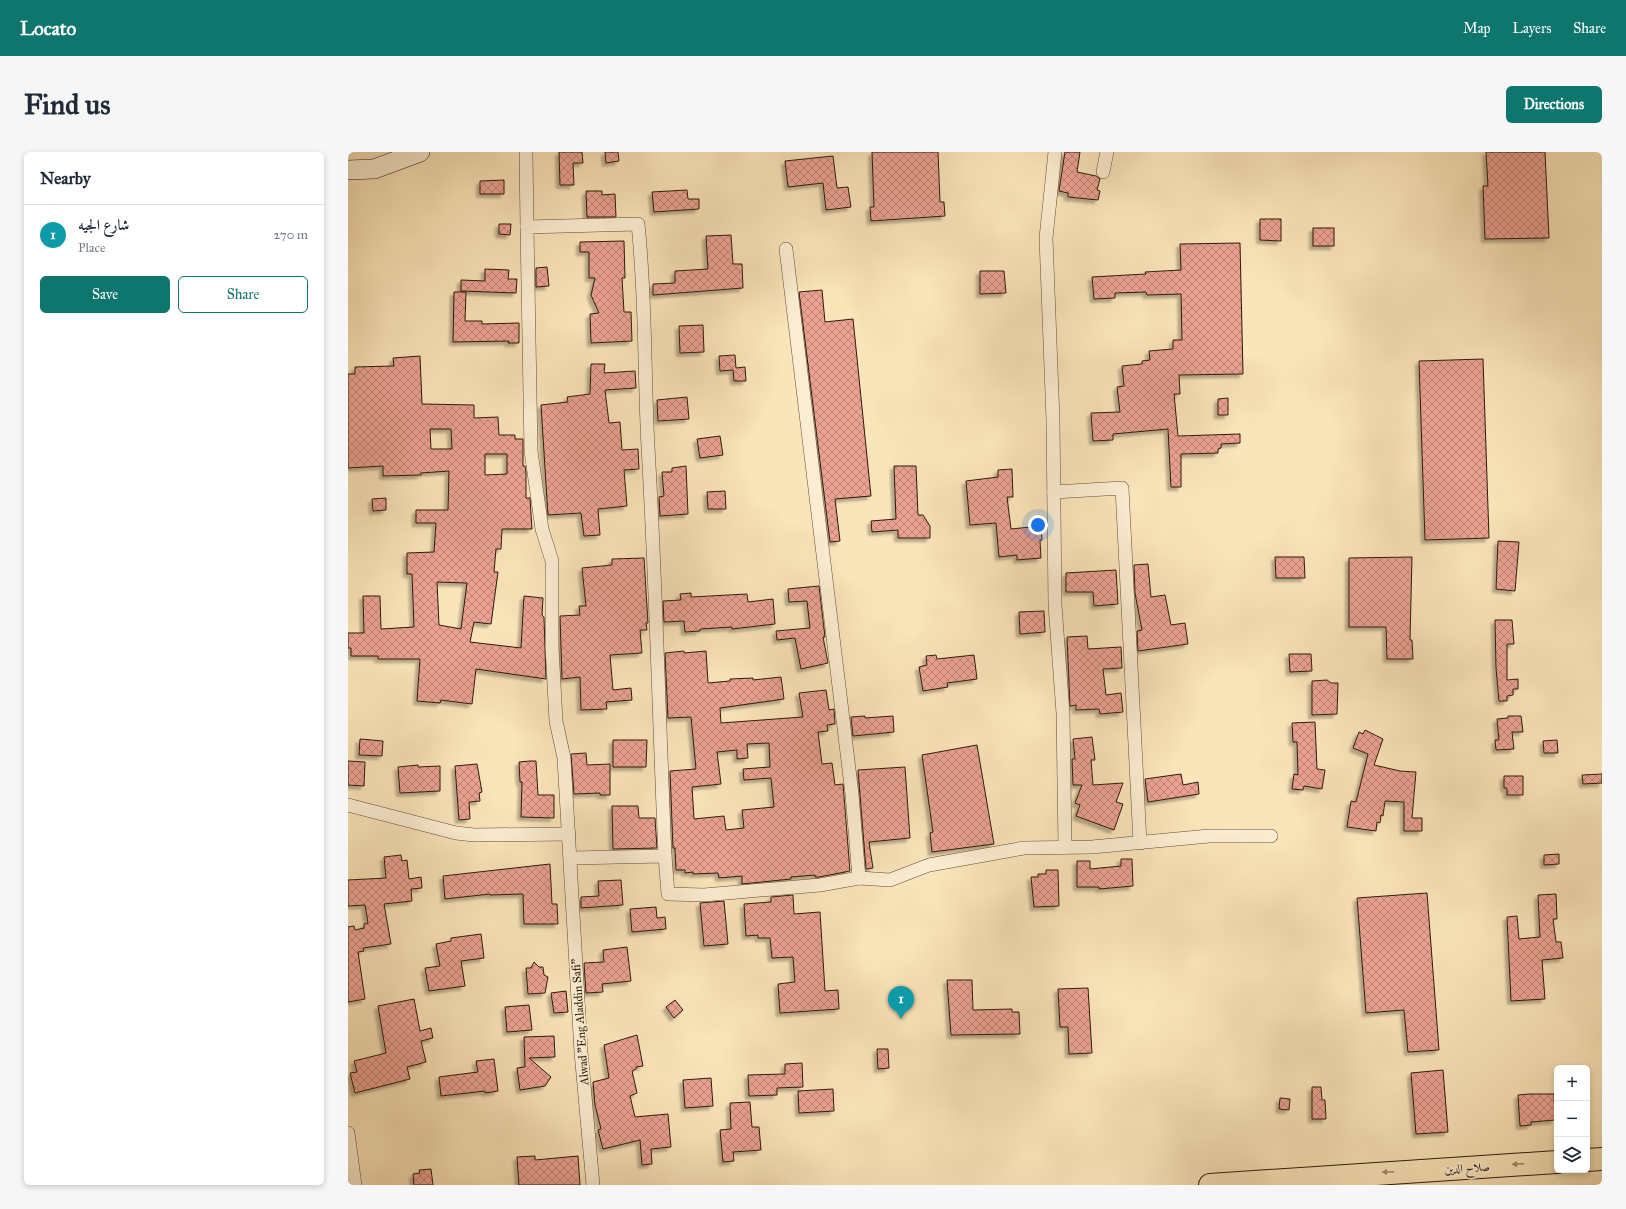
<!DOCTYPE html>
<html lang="en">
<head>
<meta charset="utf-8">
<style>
	:root { --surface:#fff; --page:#f6f6f7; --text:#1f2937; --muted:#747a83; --line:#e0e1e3; --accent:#0f766e }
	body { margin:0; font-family:"IM FELL Great Primer",Amiri,serif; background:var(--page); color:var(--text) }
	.controls { position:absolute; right:12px; bottom:12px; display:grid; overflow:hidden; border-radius:6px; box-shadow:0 2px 6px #0003 }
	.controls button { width:36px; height:36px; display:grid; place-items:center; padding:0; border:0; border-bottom:1px solid var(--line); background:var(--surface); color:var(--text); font:20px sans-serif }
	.you { position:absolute; left:690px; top:373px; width:14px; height:14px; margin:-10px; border:3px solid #fff; border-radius:50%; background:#1a73e8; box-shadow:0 0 0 6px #1a73e833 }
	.badge { display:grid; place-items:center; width:26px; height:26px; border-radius:50%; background:var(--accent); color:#fff; font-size:13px; font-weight:700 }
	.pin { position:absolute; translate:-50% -33px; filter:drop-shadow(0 1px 2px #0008) }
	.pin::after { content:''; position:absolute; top:21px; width:14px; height:12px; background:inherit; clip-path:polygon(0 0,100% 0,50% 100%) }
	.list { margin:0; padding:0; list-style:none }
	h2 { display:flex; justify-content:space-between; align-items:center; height:52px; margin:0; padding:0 16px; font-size:17px }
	h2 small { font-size:13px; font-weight:400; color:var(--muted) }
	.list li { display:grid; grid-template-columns:26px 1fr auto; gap:12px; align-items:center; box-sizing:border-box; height:60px; padding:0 16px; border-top:1px solid var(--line) }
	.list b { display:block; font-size:15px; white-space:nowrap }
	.list p { margin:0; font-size:13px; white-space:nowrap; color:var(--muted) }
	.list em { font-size:13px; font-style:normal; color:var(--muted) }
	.actions { display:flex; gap:8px; padding:12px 16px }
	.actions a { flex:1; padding:9px 0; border:1px solid var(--accent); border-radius:6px; text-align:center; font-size:14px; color:var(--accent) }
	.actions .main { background:var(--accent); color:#fff }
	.icon { flex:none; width:22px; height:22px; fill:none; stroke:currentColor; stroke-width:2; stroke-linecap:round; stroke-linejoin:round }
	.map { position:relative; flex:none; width:1254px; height:1033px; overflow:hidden; border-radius:6px }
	header { display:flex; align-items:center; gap:24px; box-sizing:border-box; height:56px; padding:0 20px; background:var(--accent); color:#fff }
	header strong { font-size:19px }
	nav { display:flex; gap:22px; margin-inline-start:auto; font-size:14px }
	.intro { display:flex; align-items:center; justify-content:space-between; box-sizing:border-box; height:96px; padding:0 24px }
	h1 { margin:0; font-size:28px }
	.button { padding:10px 18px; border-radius:6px; background:var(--accent); color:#fff; font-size:14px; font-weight:700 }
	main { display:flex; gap:24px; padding:0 24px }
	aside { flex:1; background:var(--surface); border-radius:6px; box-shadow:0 2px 6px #0003 }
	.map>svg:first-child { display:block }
	.building { fill:url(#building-cross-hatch); stroke:#2c1a0c; fill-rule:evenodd; filter:url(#shadow) }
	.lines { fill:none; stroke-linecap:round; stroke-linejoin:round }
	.street-casing { stroke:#604c37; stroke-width:14 }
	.secondary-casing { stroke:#2c1a0c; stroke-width:20 }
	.highway-casing { stroke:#2c1a0c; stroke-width:24 }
	.street { stroke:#fcedd2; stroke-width:13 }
	.secondary { stroke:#fcedd2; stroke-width:19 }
	.highway { stroke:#fae4b9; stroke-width:22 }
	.oneway { fill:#9d896b }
	.labels { text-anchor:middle; stroke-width:3.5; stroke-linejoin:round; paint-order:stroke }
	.street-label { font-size:12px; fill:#2c1a0c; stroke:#fcedd2 }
</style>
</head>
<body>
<header>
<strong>Locato</strong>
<nav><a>Map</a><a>Layers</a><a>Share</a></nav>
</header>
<div class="intro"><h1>Find us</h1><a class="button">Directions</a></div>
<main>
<aside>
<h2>Nearby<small></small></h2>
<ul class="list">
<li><span class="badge" style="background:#0f9aa8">1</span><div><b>شارع الجيه</b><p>Place</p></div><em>270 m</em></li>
</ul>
<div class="actions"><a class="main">Save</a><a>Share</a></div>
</aside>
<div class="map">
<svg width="1254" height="1033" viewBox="0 0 1254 1033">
	<defs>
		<pattern id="building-cross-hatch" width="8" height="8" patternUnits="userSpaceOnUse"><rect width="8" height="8" fill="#eca293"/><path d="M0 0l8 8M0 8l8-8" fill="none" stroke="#bf8376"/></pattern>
		<filter id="shadow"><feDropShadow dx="-3.5" dy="3.5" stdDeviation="1" flood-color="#0004"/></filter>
	</defs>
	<rect width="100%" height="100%" fill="#fae4b9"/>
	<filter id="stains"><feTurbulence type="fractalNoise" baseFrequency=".005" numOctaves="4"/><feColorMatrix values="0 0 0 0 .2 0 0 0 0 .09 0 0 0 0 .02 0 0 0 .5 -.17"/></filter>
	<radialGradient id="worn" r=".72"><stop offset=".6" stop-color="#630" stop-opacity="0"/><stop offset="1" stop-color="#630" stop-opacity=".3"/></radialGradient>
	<!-- building -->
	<g class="building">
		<path d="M211,0H234L235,11H225L226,33H212Z"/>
		<path d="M257,0H270L271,9L258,11Z"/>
		<path d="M524,0H590L592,50H596L597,64L523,69L522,55H526Z"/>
		<path d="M717,0H732L729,20L748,24L752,27L749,38L752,39L750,48L720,45V41L711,39Z"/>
		<path d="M1138,0H1197L1201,86L1137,87L1135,34H1140Z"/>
		<path d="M485,4L489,36L500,35L503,55L478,58L475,31L440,35L437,9Z"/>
		<path d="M156,28V42H132V29Z"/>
		<path d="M339,38L340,47H351V57L306,60L304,40Z"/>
		<path d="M238,39H254V43L267,42L268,65H239Z"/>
		<path d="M912,67H933V89L912,88Z"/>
		<path d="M151,72H163L162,83L151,82Z"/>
		<rect x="965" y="76" width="21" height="18"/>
		<path d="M383,83L385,112H394L395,136L305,143V132L327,131V119L360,117L358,84Z"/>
		<path d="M276,89L277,126H274L276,160H283L284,189L243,191L242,162L251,161L243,143L247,126H241V100H232V90Z"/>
		<path d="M892,91L895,222L831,223L832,242H826L830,284L892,282V291L873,292V296L870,297V301L833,302V335H823L820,277L765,282V288L745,289L743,261L772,260L769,235L776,234L774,214L794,212V209L802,208L801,199L825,197V188H834L833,142L799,143L798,140L767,141V146L746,147L744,125L798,122L797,120L833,118L832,92Z"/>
		<path d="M199,115L201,134L188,135V116Z"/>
		<path d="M137,117L161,118L160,127H169L168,141L113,139V128L137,129Z"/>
		<path d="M632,119H656L658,141L632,142Z"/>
		<path d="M474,138L477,170L505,167L523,344L487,347L492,389L482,390L451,140Z"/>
		<path d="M106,140H118L117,169H134V172L171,171V191H160L161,189L105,190Z"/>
		<path d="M355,173L356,200L332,201L331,174Z"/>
		<path d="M387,203L388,216L397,215L398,229H386L385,218L372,219L371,204Z"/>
		<path d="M72,204L74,252L126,253V266L150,265L151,283H167V287H175V314H177L178,320V346H182L184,377H154L153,397H148L146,420H150L143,472L126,470L122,490L173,496L176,444L195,446L194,463L196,465L198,527L128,517L124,552L93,548L92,551L69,549L72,507H30V504H3V496H0V481H16L15,444H32L33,477L66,475L64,422H59V401L86,400L88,371H68V358H100L101,319L73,321V323L35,324V314L0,316V222H7V215L46,214L45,206ZM82,277H103L104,297H83ZM137,302H159V322L137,323ZM89,430L119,431L113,477L91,473Z"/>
		<path d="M1135,207L1141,386L1077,388L1071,209Z"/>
		<path d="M243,212H257L256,221L287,219L288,236L257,238L261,271L272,270L274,298L290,297L291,317L276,318L279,354L250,357L252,383L236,384L233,361L200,363L193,253L220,250L219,245L242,242Z"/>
		<path d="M339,245L341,267L310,269L309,248Z"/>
		<path d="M880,246V263H870V247Z"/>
		<path d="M372,284L375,303L352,306L349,287Z"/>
		<path d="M338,314L340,362L312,364L311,345L316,344L314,320H324V316Z"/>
		<path d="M546,314H568L570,363H575L582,374V386H550V378L524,380L523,369L548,367Z"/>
		<path d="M664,317L665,345H659L663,377L693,374L694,388L692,389L693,406L669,408V403L651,405L648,371L622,373L618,329L650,325V318Z"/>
		<path d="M377,339L378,357H360L359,340Z"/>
		<path d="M38,346V358L25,359L24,347Z"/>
		<path d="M1150,389L1171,390L1167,439L1148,437Z"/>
		<path d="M927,405H956L957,426H928Z"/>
		<path d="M1064,405L1062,488H1064L1065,507H1039L1038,475H1001V406Z"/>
		<path d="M296,406L300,471H298L299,478H292L294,501L262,503L265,538L283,536L284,548L258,550L259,557L233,558L232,525L214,527L212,464L232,463L231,454H238L234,416L264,413V407Z"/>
		<path d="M800,412L803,445L817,443L823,473L837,471L840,492L790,499L789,479L794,478L787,441L786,413Z"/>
		<path d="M768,418L770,452L746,454L745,440H718V421Z"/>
		<path d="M471,434L477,485H475L480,511L453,517L447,486L429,488L428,479L462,476L459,449L441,450L440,437Z"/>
		<path d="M343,441V445L399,442L400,450L425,447L427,472L384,477V475L352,477V479L337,480L336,469L316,470L315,449L333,448L332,442Z"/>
		<path d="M696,459L697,480L672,482L671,460Z"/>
		<path d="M1147,468H1164L1166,492H1159V528L1170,527V537H1165V543L1159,544V549H1151L1148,516Z"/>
		<path d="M739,484L740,497L773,495L774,516L755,517L758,543L773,541L775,560L752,562L751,557L728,558V553L722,554L719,485Z"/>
		<path d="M336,499V501L358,499L360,531L382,529V527L405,526V528L433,525L436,547L372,556L373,571L455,565L451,541L478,538L481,558L486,557L487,572L479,573L480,579L470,580L474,612L484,611L487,633L495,632L502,719L471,725H467V723L443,725V727L394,732V724L371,726L370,721L345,722V720L337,721V718H328L327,696H325L322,619L348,617L343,565L320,566L317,501ZM421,591L422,615L395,617L396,628L423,626L426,655L394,658L396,676L378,678L376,664L346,667L344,635L373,632L369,600L389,598V607L400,606L399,592Z"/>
		<path d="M941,502H963L964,519L942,520Z"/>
		<path d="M588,503L589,507L626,503L629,527L599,531L600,535L575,539L571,515L579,513L578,504Z"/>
		<path d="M979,528L983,531H990L989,562L964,563V529Z"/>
		<path d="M517,564V566L545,564L546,580L505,584L503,565Z"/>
		<path d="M1160,564H1173L1175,580H1164L1166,597L1148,598L1147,588H1151L1149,567L1160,566Z"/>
		<path d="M967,570L969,617L977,618L974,637L956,634L955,638L944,637L946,622L950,623L949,590H945L944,571Z"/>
		<path d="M1017,578L1035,587L1026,613L1052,619L1068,620L1064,666H1074V679H1056V650L1037,649L1035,664L1033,663L1032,671L1029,670L1028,679L999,675L1003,649L1008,650L1020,602L1005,596L1011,580L1015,582Z"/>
		<path d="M744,585L747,608H743L745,633L775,631L768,650L775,652L766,678L728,664L732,653L727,651L734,633H725L724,607H727L725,587Z"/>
		<path d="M12,587L35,589L34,604L11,603Z"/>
		<path d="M265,588H299L298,615H265Z"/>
		<path d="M1209,588L1210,601H1196L1195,589Z"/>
		<path d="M629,593L646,692L584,700L582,681L585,680L574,603Z"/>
		<path d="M238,601L239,613L262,612V643H252V641L226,642L223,602Z"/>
		<path d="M0,609L17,610L16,634L0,633Z"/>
		<path d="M182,609H188L190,643H206V666L173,665L174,630H172L171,610Z"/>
		<path d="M129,612L134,640L131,641L132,649L121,650L122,667L111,668L107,614Z"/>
		<path d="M70,613V615L92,614V639L52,641L50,615Z"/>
		<path d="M557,615L562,686L521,690L525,716L518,717L510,618Z"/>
		<path d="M833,622L835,633L850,630L851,642L800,650L797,627Z"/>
		<path d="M1254,622V631L1235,632L1234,623Z"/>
		<path d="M1156,624H1175V643H1159V636H1156Z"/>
		<path d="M264,654H290L291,666H307L309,696L265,697Z"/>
		<path d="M1211,702V712L1196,713V703Z"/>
		<path d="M53,703L54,709L59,708L61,727L73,725L74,736L63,737L64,749L36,752L43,792L15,796L16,799L10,800L17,847L0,850V775L6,774L7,778L16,776V772L20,771L17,753L0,754V728L38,726L36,705Z"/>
		<path d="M773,707H784L785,734L751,737V735H729V709H742V717L773,714Z"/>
		<path d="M202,712L204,752H209L210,772H176L175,742L142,743V742L97,747L95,724Z"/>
		<path d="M698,718H710L711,754L686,755L683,725H690V722H698Z"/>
		<path d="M273,728L275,753L233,756V745L251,744L250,729Z"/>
		<path d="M1079,741L1091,898L1060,900L1056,858L1018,861L1009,746Z"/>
		<path d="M1208,742L1209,767H1205L1208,790H1213L1215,806L1194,808L1197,847L1163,849L1159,765L1169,764L1171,787L1192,785L1190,743Z"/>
		<path d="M445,743L446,762L472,760L477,839L490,838L491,857L432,861L430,832L447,830L445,805L424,806L422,786H410V783L398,784L396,752L423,750V745Z"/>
		<path d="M376,749L380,792L356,794L352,751Z"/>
		<path d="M308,755L309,766L317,765L318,777L284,780L282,757Z"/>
		<path d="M133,782L136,806L113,809L117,834L81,839L77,816L92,814L88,792L103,789V786Z"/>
		<path d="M279,795L283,829L254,832L255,840L238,841L236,811L256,810L255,798Z"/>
		<path d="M186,810L191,815H195L196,823L200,825L197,841L180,842L178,816H183Z"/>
		<path d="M599,828H624L625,858L664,857V860H671L672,882L603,883Z"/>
		<path d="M740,836L744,901L721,902L720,875H712L710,837Z"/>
		<path d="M218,839L220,860L206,861L203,841Z"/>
		<path d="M66,847L72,879L83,876L85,886L73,889L78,910L59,915L62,927L7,941L2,921L9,920L6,909L38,901L30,854Z"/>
		<path d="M327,848L335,858L326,866L318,855Z"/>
		<path d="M181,853L184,878L159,880L157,855Z"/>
		<path d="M289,883L295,914L288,915V917L284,919L289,941L282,944L287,965L320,962L323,995L303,997L304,1012L294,1013L292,988L255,997L250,978L253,977L247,953L245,930L261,926L256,893Z"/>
		<path d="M206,884L207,905L181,906L203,925L197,934L172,938L169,916L177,915L176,885Z"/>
		<path d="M529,897H540L541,916L530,917Z"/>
		<path d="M146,907L150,939L137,941V939L93,944L91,925L130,920L128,909Z"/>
		<path d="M454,911L455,935L429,936V943L401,944L400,923L437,922V912Z"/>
		<path d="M1095,918L1100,980L1068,982L1063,921Z"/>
		<path d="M363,926L365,954L337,956L335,928Z"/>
		<path d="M964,935H973L974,948H977L978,967H964Z"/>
		<path d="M485,937L486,959L451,961L450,939Z"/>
		<path d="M1181,942H1206L1207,968L1183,970V973L1172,974L1170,943Z"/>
		<path d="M932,946L942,947L941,958L931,957Z"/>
		<path d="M402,950L404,975H411L413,998L385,1000L386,1009L375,1010L372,978L383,977L382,951Z"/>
		<path d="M187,1004V1008L230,1004L232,1033H171L169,1005Z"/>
		<path d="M83,1017L85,1033H66L65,1022L72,1021L71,1018Z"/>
	</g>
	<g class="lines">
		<defs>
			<g id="street">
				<path d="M178,0L179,75"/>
				<path d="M707,0L698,86L705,268L707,453L715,561L717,695"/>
				<path d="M755,20L759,0"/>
				<path d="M438,97L504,642L511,726"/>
				<path d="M706,340L774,336L792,691"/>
				<path d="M0,653L108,681L126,683L221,682"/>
				<path d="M223,706L317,704L320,742L356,743L472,733L511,726L542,728L581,713L676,696L744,695L861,684H923"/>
				<path d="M0,981L7,1033"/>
				<path d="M245,1033L233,900L216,606L208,569L204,495V409L194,377L183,299L179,75L290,72C298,147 296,220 300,295C308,431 311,568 317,704"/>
			</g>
			<path id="secondary" d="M0,18L26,17L72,0"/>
			<g id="highway">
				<path d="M1239,1008L1254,1007"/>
				<path d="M862,1033L1209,1010"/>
			</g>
		</defs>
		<!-- street casing -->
		<use href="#street" class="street-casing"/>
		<!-- secondary casing -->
		<use href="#secondary" class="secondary-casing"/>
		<!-- highway casing -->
		<use href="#highway" class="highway-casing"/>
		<!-- street -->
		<use href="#street" class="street"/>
		<!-- secondary -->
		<use href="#secondary" class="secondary"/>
		<!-- highway -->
		<use href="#highway" class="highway"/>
	</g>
	<!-- one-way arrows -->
	<defs><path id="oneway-solid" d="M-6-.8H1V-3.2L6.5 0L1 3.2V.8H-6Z"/></defs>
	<g class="oneway">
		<use href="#oneway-solid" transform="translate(1170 1012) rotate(176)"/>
		<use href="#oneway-solid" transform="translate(1040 1020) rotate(177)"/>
	</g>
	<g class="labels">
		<!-- street labels -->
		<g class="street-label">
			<text transform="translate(232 870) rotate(-94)" y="4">Alwad "Eng Aladdin Safi"</text>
			<text transform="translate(1119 1016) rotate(-4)" y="4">صلاح الدين</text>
		</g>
	</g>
	<rect width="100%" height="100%" filter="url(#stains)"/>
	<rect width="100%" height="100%" fill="url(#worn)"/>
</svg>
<div class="controls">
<button>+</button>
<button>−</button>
<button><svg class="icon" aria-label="layers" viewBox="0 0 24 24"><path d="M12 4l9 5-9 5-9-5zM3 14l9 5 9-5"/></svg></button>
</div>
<div class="you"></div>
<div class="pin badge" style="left:553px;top:867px;background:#0f9aa8">1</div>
</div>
</main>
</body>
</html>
